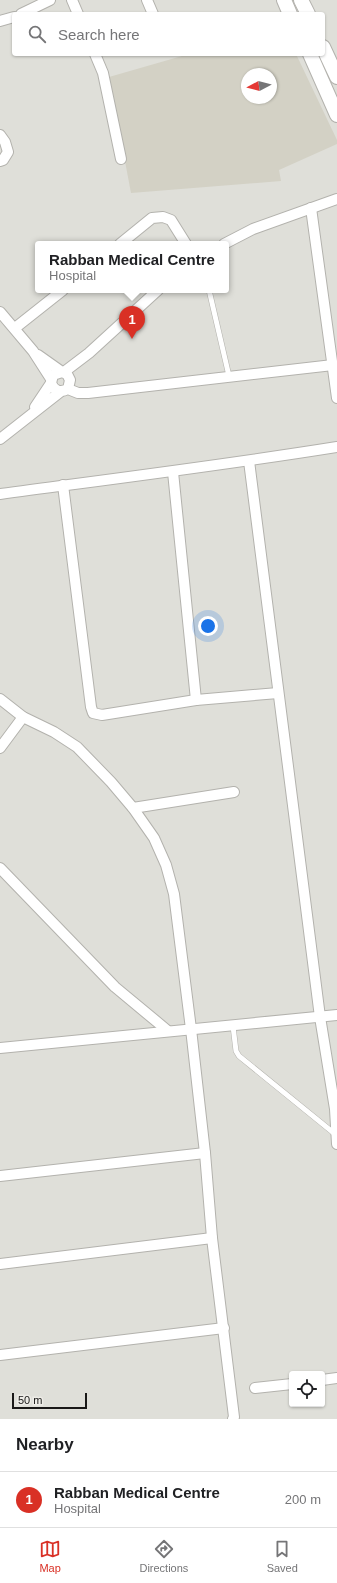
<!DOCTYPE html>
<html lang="en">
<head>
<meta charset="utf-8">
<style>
	:root { --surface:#fff; --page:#f2f2f2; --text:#202124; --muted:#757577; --line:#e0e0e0; --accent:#d93025 }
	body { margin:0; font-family:Arial,sans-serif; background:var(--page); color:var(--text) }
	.controls { position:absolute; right:12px; bottom:12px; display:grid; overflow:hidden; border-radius:4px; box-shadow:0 1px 3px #0004 }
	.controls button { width:36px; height:36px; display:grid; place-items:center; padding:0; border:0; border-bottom:1px solid var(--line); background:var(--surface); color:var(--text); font:20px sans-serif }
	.compass { position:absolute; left:241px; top:68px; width:36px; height:36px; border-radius:50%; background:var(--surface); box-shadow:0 1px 3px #0004; rotate:263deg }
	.scale { position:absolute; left:12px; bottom:10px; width:75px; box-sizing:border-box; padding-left:4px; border:2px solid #191817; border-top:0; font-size:11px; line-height:14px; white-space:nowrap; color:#191817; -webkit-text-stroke:3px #edece7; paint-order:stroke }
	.you { position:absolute; left:208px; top:626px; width:14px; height:14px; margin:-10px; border:3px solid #fff; border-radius:50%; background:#1a73e8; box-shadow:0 0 0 6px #1a73e833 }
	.badge { display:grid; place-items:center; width:26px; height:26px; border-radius:50%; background:var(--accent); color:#fff; font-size:13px; font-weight:700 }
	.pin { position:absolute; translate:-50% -33px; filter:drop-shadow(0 1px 2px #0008) }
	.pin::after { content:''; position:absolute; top:21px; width:14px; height:12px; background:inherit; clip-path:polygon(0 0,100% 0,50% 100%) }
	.popup { position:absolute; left:35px; top:241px; width:194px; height:52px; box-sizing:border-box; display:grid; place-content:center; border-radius:4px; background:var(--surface); filter:drop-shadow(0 1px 3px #0005); font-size:13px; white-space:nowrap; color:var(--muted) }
	.popup b { font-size:15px; color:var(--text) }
	.popup::after { content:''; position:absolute; left:50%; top:100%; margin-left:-8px; border:8px solid transparent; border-top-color:var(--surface) }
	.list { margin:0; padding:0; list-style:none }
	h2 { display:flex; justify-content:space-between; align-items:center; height:52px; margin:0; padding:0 16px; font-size:17px }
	h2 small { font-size:13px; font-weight:400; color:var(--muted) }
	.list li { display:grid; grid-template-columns:26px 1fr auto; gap:12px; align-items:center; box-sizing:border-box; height:56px; padding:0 16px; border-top:1px solid var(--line) }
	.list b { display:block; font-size:15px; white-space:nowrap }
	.list p { margin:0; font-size:13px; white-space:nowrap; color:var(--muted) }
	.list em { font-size:13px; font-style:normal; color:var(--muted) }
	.icon { flex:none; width:22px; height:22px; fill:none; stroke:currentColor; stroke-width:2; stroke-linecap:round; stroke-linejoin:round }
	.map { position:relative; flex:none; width:337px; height:1419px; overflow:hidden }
	.search { position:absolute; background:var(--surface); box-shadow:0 1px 3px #0004; left:12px; right:12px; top:12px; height:44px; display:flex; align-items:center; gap:10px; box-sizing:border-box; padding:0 14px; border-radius:4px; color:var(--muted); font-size:15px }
	.sheet { height:108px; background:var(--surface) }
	nav { display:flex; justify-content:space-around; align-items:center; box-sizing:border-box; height:56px; border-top:1px solid var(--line); background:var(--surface); font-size:11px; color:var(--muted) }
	nav a { display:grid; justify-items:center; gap:2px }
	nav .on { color:var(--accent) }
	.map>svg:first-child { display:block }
	.built { fill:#d3d1c5; fill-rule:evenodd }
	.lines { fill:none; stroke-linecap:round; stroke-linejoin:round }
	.lane-casing { stroke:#b3b2ad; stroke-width:6 }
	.street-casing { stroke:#b3b2ad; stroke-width:12 }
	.secondary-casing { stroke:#b3b2ad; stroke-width:16 }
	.lane { stroke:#fff; stroke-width:5 }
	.street { stroke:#fff; stroke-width:10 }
	.secondary { stroke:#fff; stroke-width:14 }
</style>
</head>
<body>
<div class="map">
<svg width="337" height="1419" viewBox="0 0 337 1419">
	<rect width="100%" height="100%" fill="#dfdfd9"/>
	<!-- built -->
	<path class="built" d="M189,54H296L337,140V144L279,170L281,181L131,193L109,77ZM247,74H271V98H247Z"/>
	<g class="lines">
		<defs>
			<g id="lane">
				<path d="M209,290L229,376"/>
				<path d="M233,1026L236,1051L239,1056L335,1134"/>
			</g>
			<g id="street">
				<path d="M72,0L78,14"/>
				<path d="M147,0L153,14"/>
				<path d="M21,14L50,0"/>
				<path d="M0,21L14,17"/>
				<path d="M95,54L103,73L121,159"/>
				<path d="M0,135L5,142L8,152L3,160L0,161"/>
				<path d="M311,208L337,398"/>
				<path d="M120,244L152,218L163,217L171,220L186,244"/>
				<path d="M224,244L253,229L337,199"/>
				<path d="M0,312L33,351L51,379"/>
				<path d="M15,328L63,290"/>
				<path d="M38,355L62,372"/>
				<path d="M64,372L89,353L158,290"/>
				<path d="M68,389L70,380L67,374L62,372L53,375L51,383C54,391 60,393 68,389L78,393H88L333,365"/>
				<path d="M35,407L51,383"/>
				<path d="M0,439L60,392"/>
				<path d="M249,461L320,1017L335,1109L337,1144"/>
				<path d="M173,472L196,700"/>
				<path d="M63,485L91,707L93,713L102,715L196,700L278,693"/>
				<path d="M0,494C112,479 225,465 337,447"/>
				<path d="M0,699L23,717L54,732L77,747L111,782L133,808L154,838L166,865L174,894L191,1029L205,1153L212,1238L234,1417L233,1419"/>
				<path d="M0,748L23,717"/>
				<path d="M133,808L234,792"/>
				<path d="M0,868L115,987L168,1031"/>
				<path d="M0,1048L337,1015"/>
				<path d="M0,1176L205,1153"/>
				<path d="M0,1264L212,1238"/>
				<path d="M0,1355L224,1328"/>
				<path d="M322,1380L337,1378"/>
				<path d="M255,1388L292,1384"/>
			</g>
			<g id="secondary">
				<path d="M284,0L290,14"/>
				<path d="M301,0L308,14"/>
				<path d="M323,47L337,77"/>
				<path d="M310,54L337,115"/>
			</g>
		</defs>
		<!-- lane casing -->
		<use href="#lane" class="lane-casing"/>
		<!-- street casing -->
		<use href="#street" class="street-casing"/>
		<!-- secondary casing -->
		<use href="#secondary" class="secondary-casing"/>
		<!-- lane -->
		<use href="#lane" class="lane"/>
		<!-- street -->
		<use href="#street" class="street"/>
		<!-- secondary -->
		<use href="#secondary" class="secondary"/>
	</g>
</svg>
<div class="controls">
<button><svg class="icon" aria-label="locate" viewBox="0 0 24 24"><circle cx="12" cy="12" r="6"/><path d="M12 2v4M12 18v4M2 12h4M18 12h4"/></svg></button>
</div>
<svg class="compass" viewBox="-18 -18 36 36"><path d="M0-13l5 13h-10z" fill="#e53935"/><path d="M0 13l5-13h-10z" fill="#757577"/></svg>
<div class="scale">50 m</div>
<div class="you"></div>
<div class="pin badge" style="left:132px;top:339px">1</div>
<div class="popup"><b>Rabban Medical Centre</b>Hospital</div>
<div class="search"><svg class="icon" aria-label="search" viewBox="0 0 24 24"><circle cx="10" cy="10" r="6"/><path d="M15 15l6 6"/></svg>Search here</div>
</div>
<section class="sheet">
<h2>Nearby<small></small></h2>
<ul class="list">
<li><span class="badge">1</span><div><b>Rabban Medical Centre</b><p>Hospital</p></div><em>200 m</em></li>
</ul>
</section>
<nav>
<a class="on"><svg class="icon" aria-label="map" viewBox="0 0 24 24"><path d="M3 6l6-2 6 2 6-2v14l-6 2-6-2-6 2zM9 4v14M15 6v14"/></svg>Map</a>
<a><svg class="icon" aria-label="directions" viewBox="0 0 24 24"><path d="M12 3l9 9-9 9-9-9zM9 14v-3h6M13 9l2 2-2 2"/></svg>Directions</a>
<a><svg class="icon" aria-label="saved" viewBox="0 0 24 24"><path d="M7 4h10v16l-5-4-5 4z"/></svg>Saved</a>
</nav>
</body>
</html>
